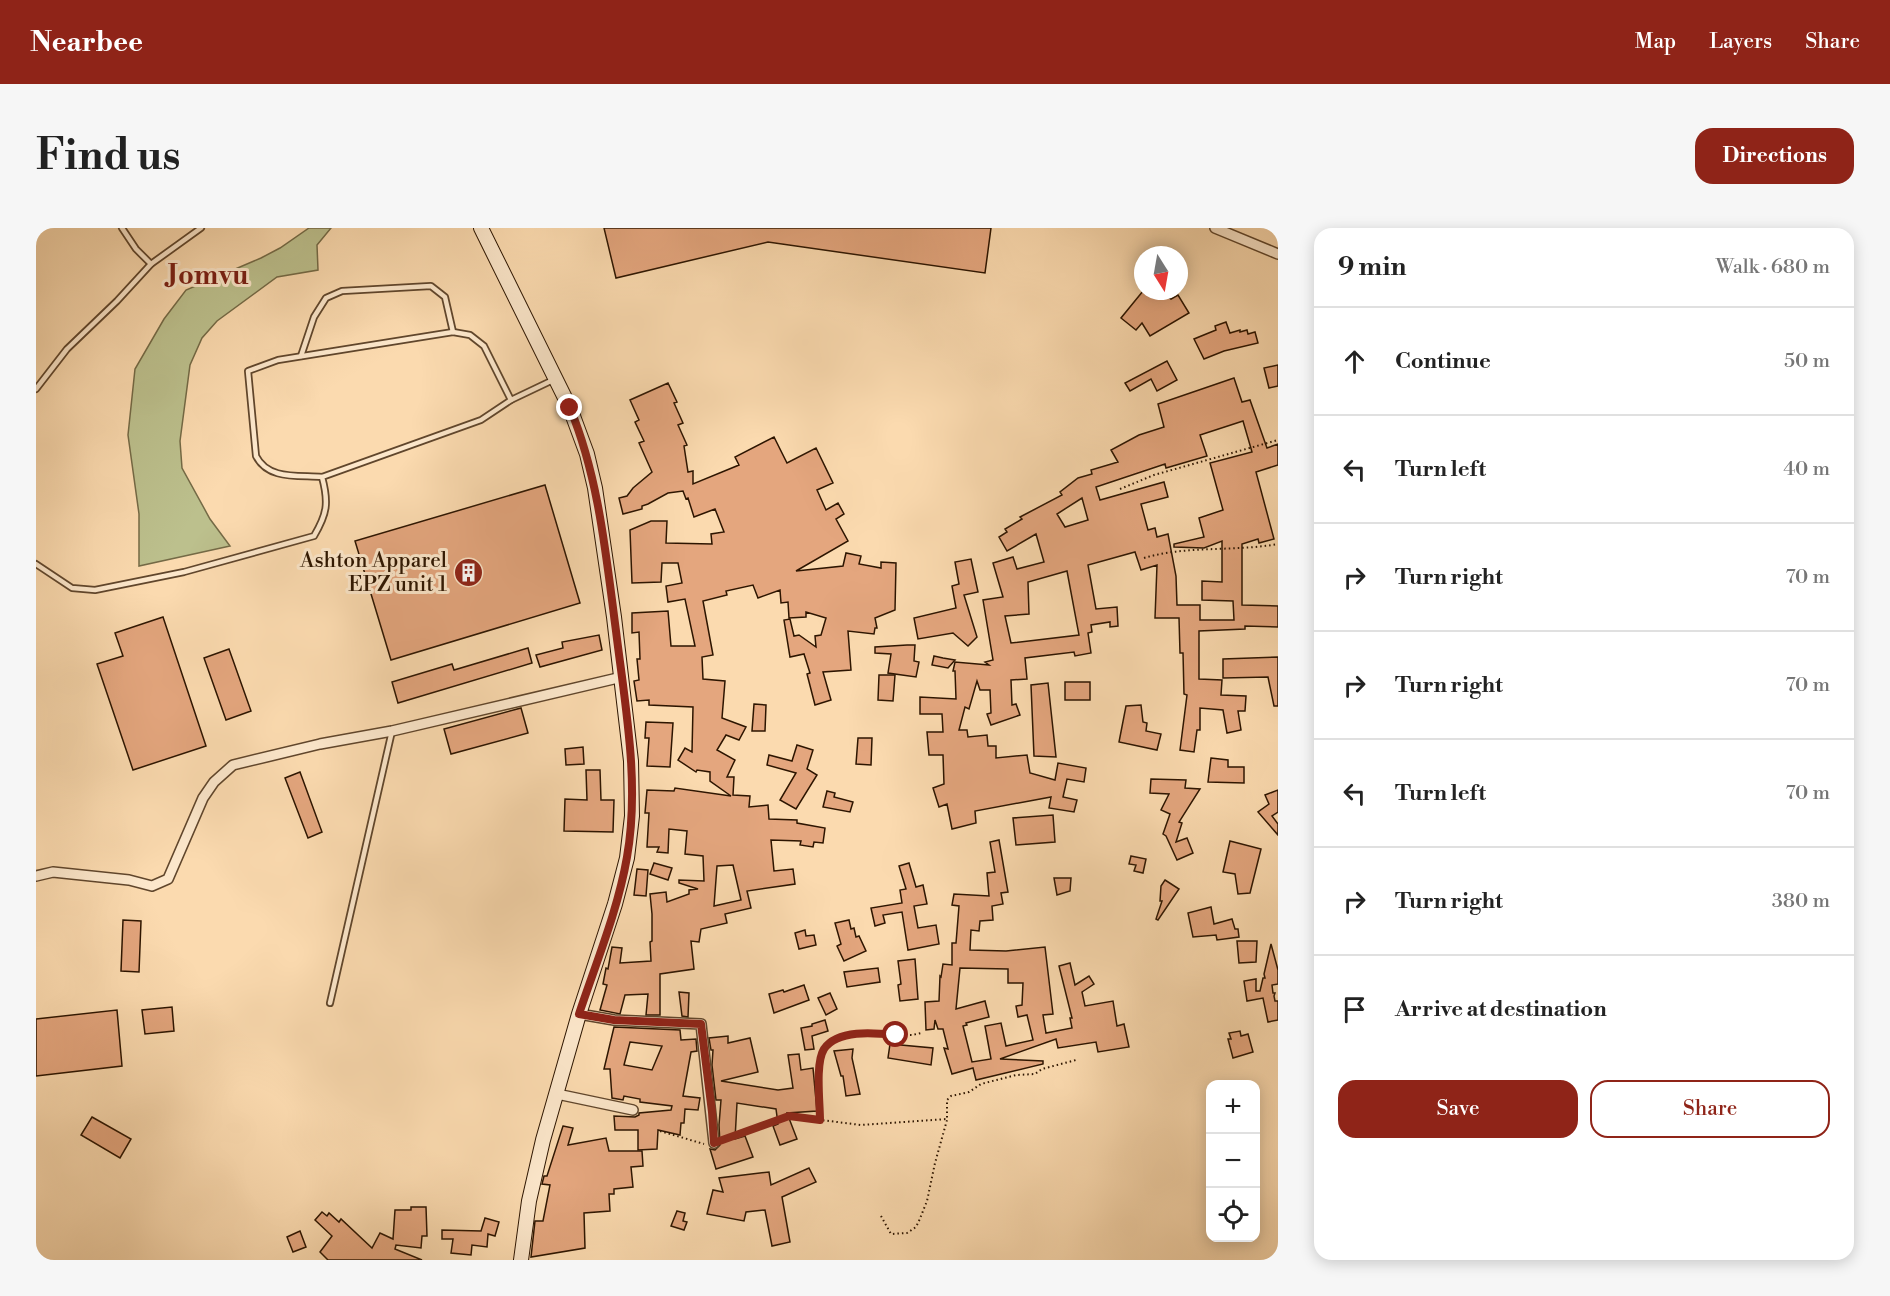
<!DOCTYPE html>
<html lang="en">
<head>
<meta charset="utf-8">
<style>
	:root { --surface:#fff; --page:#f6f6f6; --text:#222; --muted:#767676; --line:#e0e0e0; --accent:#8f2418 }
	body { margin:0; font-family:"Libre Bodoni",serif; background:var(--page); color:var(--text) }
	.controls { position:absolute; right:18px; bottom:18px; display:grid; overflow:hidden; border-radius:12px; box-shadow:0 3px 15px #0003 }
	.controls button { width:54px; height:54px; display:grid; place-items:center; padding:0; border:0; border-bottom:2px solid var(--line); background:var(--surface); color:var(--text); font:30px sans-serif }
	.compass { position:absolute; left:1098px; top:18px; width:54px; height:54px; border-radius:50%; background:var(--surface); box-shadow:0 3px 15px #0003; rotate:169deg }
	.stop { position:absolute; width:18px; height:18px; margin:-14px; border:4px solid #8f2418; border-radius:50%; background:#fff }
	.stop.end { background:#8f2418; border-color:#fff; box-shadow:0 2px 6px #0008 }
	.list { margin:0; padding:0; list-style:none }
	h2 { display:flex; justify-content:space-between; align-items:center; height:78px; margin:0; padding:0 24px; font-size:26px }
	h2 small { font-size:20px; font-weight:400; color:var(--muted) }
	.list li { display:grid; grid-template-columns:39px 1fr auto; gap:18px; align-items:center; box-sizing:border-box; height:108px; padding:0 24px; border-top:2px solid var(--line) }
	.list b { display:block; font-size:22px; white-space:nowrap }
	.list em { font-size:20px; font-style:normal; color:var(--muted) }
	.actions { display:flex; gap:12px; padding:18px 24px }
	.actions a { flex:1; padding:14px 0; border:2px solid var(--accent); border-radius:18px; text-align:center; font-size:21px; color:var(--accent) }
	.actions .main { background:var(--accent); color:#fff }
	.icon { flex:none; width:33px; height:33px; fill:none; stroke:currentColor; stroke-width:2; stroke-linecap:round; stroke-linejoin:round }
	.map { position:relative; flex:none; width:1242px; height:1032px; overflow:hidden; border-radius:18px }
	header { display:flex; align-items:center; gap:36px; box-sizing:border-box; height:84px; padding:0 30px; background:var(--accent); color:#fff }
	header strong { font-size:28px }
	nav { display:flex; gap:33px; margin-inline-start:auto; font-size:21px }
	.intro { display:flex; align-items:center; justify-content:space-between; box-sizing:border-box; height:144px; padding:0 36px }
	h1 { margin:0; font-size:42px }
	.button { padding:15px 27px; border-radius:18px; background:var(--accent); color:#fff; font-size:21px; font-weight:700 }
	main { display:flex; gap:36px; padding:0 36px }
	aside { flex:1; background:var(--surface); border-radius:18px; box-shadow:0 3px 15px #0003 }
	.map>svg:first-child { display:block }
	.grass { fill:#bcc08d; stroke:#746a46; stroke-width:1.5 }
	.building { fill:#e4a67e; stroke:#2d1500; stroke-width:1.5; fill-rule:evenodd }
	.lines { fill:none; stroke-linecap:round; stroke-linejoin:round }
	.service-casing { stroke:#60462c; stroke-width:8 }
	.minor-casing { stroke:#60462c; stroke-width:12 }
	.secondary-casing { stroke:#2d1500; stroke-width:16 }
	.path { stroke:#2d1500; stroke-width:2; stroke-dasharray:1.5 3; stroke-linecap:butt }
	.service { stroke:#fce7cb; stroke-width:4.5 }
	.minor { stroke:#fce7cb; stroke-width:9 }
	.secondary { stroke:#fce7cb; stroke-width:14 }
	.route { stroke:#8f2418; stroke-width:8 }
	.labels { text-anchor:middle; stroke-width:6; stroke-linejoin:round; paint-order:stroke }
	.poi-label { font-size:21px; fill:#2d1500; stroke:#fce7cb; text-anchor:end }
	.district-label { font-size:27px; font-weight:bold; fill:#7a1f14; stroke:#fce7cb }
</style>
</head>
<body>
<header>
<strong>Nearbee</strong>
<nav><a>Map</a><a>Layers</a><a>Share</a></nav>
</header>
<div class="intro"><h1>Find us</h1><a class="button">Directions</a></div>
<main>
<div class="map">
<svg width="1242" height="1032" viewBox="0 0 1242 1032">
	<rect width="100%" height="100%" fill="#fbdaaf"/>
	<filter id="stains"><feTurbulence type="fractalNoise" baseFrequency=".00333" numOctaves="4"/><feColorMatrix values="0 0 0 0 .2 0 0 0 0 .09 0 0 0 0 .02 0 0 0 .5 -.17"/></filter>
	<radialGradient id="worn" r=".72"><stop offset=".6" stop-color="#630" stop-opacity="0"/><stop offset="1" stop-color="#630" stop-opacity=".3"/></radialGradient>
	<!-- grass -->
	<path class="grass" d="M273,0H295L281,17L282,42L241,49L181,93L166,110L154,137L144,213L146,240L174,291L194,318L103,338V286L92,207L99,141L128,91L150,62L225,30L244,20Z"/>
	<!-- building -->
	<g class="building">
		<path d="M568,0H955L949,45L732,14L580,50Z"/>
		<path d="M1107,63H1124L1135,71L1142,67L1153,85L1114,108L1106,95L1100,102L1085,90Z"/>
		<path d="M1190,94L1194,105L1204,102V104L1211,102L1212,106L1219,104L1222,115L1188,123L1168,131L1158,111L1180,102L1179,98Z"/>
		<path d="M1131,133L1141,152L1121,163L1115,151L1094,163L1089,155Z"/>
		<path d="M1242,137V158L1233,160L1228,140Z"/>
		<path d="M1198,150L1206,174L1214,172L1231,220L1242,216V237L1220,244L1238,311L1223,315L1222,311L1206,316V377L1242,378V399L1209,398V401L1163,403V451L1186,452L1185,467L1210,468L1209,483H1202L1205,502L1191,505L1187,482L1164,480V502H1161L1158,524L1144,522L1151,467L1148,466L1147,425H1144L1143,390H1119L1121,337L1105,342L1099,324L1052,337L1060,381L1081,379L1082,398L1074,399V394L1055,397L1056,404L1052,405L1055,425L1039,428L1038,424L989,430L991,451L975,452L976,477L980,476L984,487L955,497L951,486L955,485L954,462H944L941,453L933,481L929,479L923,502H931L932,509L951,507L952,518H960V530L991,527L994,545L1019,552L1022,535L1050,540L1048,554L1031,551L1027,569L1041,572L1038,584L1013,580L1015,569L939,583L940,595L916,601L911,576L903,579L897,560L908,556L907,527H893L891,504H907L906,486H884V469L920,471L919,443H917L919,434L953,437L949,434L957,432L947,372L967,369L957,335L977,329L981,341L1008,334L1000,306L971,323L963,309L971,304L969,301L986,291L984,289L1026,267L1024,264L1042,250L1056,246L1055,242L1082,234L1075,222L1103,207L1128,199L1122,176ZM1207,193L1216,224L1174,235L1187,282L1163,290L1168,309L1138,316V319L1168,320L1186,313V354L1166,353V372L1197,373L1198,392H1164V377H1141L1140,348L1132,306L1121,309L1119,300L1112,302L1105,276L1132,269L1128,254L1064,272L1060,259L1129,236L1130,240L1171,228L1164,207ZM1046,270L1052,292L1029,299L1021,286ZM1031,343L1043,407L975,415L969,388L993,386L992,354Z"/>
		<path d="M632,155L641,174L638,175L647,195L642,197L651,217L648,218L652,244L657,243V256L703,237L699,229L738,209L751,235L780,220L797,255L781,262L790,282L802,275L808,286L800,291L812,313L760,343L807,338L810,325L825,328L823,336L845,340V334L860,335L859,382L839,390L841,400H839L838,406L812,403L815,442L787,444L795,472L779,477L771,446L774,445L768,426L754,429L748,392L754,391L758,408L763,407L780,419L779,408L785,407L790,390L770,384V389L753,390L752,374L745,375L744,362L722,370L717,357L690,363L691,367L667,373L677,427L666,429L667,451L689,453L686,490L710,499L703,512L690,507L681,522L699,532L691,549H698L697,567L714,568L713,579L732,577L733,591L761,592V595L789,600L787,615L778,614L777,619L764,617L765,613L735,612L738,643L757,641L759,656L711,663L715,680L689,686L691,695L665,701L663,714L655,713L658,741L624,746V787H610L612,766L589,767L584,786L564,782L571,757L567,756L570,740L572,741L576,719L586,720L584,735L615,733L614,714L616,713V686L614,666L630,664L631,674L653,666V662L662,661L643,655V652L668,653L667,628L649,626L651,603L633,601L632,625L621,624L623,619H611L613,585H609L611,562L638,563L639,560L695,568L674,553V544L661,542L660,544L642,532L649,520L656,524L657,479L613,477V472L601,473L598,453L603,452L601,431H604L603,404L596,405V385L632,383L635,418H659L649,371L632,374L630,358L646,355L642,335H626L625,354L596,355L594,302L615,293H631L630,315L676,316L675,306L688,304L679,281L658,289L652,270L650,271L647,263L632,265L612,276L606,278V281L587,286L583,270L591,268L597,260L616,244L603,215L608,213L599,194L603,192L594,172ZM697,637L705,672L678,678L681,638Z"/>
		<path d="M509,257L544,375L355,432L319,313Z"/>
		<path d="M935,331L942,364L928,367L941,409L932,418L917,405L882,411L878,390L920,380L916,358L923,356L919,334Z"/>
		<path d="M127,389L170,518L97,542L61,436L87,428L79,405Z"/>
		<path d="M563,407L566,422L504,439L500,427L527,420L526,414Z"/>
		<path d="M871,417H879L878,433L883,434L880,449L852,445L855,426L839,425V419Z"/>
		<path d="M492,420L496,435L362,475L356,454L416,436L418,442Z"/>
		<path d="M193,421L215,483L190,492L168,430Z"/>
		<path d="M898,428L907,430L919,432L912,440L896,437Z"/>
		<path d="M1242,429V478H1238L1232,449L1187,450V431Z"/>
		<path d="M843,447H859L857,473L842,472Z"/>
		<rect x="1029" y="454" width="25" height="18"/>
		<path d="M1012,455L1020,529L998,528L995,457Z"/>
		<path d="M718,476L730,477L729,503H716Z"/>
		<path d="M1105,477L1107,494L1111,495L1110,503L1125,506L1121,522L1083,514L1090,478Z"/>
		<path d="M485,480L492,505L415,526L408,501Z"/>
		<path d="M610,494L637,495L634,539L611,538L613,510H609Z"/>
		<path d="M822,510H836L835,537L820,536Z"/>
		<path d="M761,517L777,522L771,541L781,547L760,581L744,572L760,545L731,537L733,527L756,533Z"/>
		<path d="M547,519L548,536L530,537L529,521Z"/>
		<path d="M1175,530L1192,532V539H1208V555L1172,554Z"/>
		<path d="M550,542H564L565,572H578L577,604L528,603L529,571L551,572Z"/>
		<path d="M264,544L286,604L272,610L249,550Z"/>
		<path d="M1115,551L1150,552L1149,560L1164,561L1143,594L1146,595L1140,614L1151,610L1157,625L1141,632L1130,608L1127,606L1134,586L1125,582L1133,566L1114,565Z"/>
		<path d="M1242,562V584L1236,588L1242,596V607L1222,584L1233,576L1229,567Z"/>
		<path d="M791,563L799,565L798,569L817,574L814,584L787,579Z"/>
		<path d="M1017,587L1019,614L980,617L977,590Z"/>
		<path d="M963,612L972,664L965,665L967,676L956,678L957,692L944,693L943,703L935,702L934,722L970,723L1009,719L1017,786L1007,787L1010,805L1036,800L1034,790H1036L1023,738L1034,735L1039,757L1053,748L1058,756L1046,764L1049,778L1077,773L1081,798L1088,796L1093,819L1062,824L1060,814L1022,820L1020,811L964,831L1007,833V836L940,852L937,840L916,846L908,820L912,821L907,801H902L899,792L898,801L890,802L889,774L903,773L904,748L905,749L907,736L916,737V715H920L923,678L916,677L918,666L953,668L951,645L959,644L954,614ZM924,740L972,741V755H987L986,777L980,778L982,789L991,787L997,812L970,818L965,795L949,798L955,831L936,834L927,798L931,797L930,795L953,789L949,773L920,781Z"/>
		<path d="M1194,613L1225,621L1214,665L1202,666L1199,646L1187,644Z"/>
		<path d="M1095,628L1110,631L1107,645L1098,643L1100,637L1093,636Z"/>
		<path d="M618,635L636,640L632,652L614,646Z"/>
		<path d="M873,635L880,659L887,657L891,676L878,678L882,700L900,697L903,716L872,722L866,684L847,687L849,695L839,698L835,680L866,675L864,662L870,661L863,638Z"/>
		<path d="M601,641L612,642L610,668L598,667Z"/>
		<path d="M1018,650H1035L1034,663L1021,667Z"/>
		<path d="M1129,652L1143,661L1122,692L1120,691L1126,673H1124L1125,658Z"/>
		<path d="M1175,679L1178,696L1196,691L1199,701H1202L1203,709L1181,712L1180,707L1157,709L1152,685Z"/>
		<path d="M87,692L105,693L103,744L85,743Z"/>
		<path d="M813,692L815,701L818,700L820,709L823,708L830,723L808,733L801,718L805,716L799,695Z"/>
		<path d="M769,702L770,708L778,707L780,717L763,721L759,705Z"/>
		<path d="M1201,713H1221L1220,734L1203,735Z"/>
		<path d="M1235,716L1242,742V756L1236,757L1237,765H1239L1238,768L1239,773H1242V792L1232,794L1227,770L1211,773L1208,753L1220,751V763H1224L1227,750H1229L1228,746Z"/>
		<path d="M879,731L882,771L864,773L862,757L865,756L862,733Z"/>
		<path d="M842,740L844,754L811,759L808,744Z"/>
		<path d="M768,757L773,772L738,785L733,766L747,762L748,764Z"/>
		<path d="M643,764L653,765L652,789L646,788Z"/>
		<path d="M794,765L801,781L790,787L782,770Z"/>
		<path d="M136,779L138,803L109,806L106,782Z"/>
		<path d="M81,782L86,838L0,848V791Z"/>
		<path d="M789,792L792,803L776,808L778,821L769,822L765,800L776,798V796Z"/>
		<path d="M578,799L644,802L645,812L660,811L661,823L655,824L647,868L664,870L662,882L649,881L648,895H645L644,907L622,902L621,921L602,922V902H579L578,888L599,889L603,887V885L635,882L636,878L604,874V871L588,868L587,872L576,870L574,841H568ZM594,814L626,818L616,842L588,837Z"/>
		<path d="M1204,803L1205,808L1212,806L1217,824L1197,830L1192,811H1195L1193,805Z"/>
		<path d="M692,808V815L714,810L722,844L685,853L742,862L757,860L752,827L763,826L765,842L777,840L781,883L751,885L761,911L744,917L737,898L742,896L740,881L701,875L699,911L709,908L717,929L680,941L674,921L679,922L684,917L683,897L685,872H680L676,837L677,822H675L673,810Z"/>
		<path d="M854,816L897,820L895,837L852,830Z"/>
		<path d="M817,821L816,830L824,866L810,868L807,848H805L798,823Z"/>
		<path d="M56,889L95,911L84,930L45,907Z"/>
		<path d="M527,898L537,900L532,917L570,910L573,923H606L607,938L595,939L597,959L578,961V966H573L574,983L548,985L549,1020L495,1029L499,993H507L514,957L506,956L508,948H511Z"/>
		<path d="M773,940L780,954L746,969L754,1014L736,1018L729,982L710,984L708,993L671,986L677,962L687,964L683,950L733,944L735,957Z"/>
		<path d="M375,979H390L391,1008H386L385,1020L360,1017L359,1021L386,1032H292L284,1024L296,1008L279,992L286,984L291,988L293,985L303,994L305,991L336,1020L344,1005L357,1011L359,982H375Z"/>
		<path d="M641,983L649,985L647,993L651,994L648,1002L635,998Z"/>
		<path d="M449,990L463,994L459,1008L452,1006L451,1019L436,1017L435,1027L415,1025L417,1011H406V1002L445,1003Z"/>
		<path d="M264,1003L270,1019L257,1024L251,1009Z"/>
	</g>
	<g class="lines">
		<defs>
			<g id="service">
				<path d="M86,0L100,21L115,36"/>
				<path d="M265,128L278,89L290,70L306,63L395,58L409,69L417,104"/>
				<path d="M0,161L31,121L81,73L115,36L165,0"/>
				<path d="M286,249C262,247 232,252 220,228L212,143L242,132L417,104L434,107L448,118L475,172"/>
				<path d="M0,336L36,360L59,362L148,344L278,308C291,286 293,275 286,249L445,192L475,172L517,152"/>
				<path d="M294,775L356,503"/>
			</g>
			<g id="minor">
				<path d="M1179,0L1242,26"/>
				<path d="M0,648L17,644L93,652L116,658L132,651L167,570L178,554L197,537L284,516L356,503L586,449"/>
				<path d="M543,786L578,792L665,796L678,915"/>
				<path d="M521,866L597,882"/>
			</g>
			<path id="secondary" d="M445,0L534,180L551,226L559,260L578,389L595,533L596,588L591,630L579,676L543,786L507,912L493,973L485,1032"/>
		</defs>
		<!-- service casing -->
		<use href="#service" class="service-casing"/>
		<!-- minor casing -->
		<use href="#minor" class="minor-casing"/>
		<!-- secondary casing -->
		<use href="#secondary" class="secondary-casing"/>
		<!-- path -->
		<g class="path">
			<path d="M1084,261L1118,247L1242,212"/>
			<path d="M1108,330C1152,317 1198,324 1242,316"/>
			<path d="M784,892V834L788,821L798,812L825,805L876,807L885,805"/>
			<path d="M624,903L668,916"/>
			<path d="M688,912L753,888L825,897L911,891V872L915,868L933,864L945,856L980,847L999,846L1006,841L1040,832"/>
			<path d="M845,988L855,1006L871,1005L880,999L883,993L891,973L899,935L911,892"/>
		</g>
		<!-- service -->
		<use href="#service" class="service"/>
		<!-- minor -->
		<use href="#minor" class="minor"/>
		<!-- secondary -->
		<use href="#secondary" class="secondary"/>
	</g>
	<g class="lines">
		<!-- route -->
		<path class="route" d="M534,180C563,250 570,328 580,403C589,477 604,555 591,629C582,682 560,735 543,786L578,792L665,796L676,884L678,915L753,888L784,892C784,875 779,835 788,821C802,801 839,805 860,807"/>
	</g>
	<!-- icons -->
	<defs>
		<symbol id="building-disc" viewBox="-11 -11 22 22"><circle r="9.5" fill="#8f2418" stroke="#fce7cb"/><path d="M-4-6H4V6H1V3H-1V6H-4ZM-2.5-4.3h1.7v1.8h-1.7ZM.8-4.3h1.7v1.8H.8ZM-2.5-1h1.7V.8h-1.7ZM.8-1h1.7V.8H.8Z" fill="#fff"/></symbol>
	</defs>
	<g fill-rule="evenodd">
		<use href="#building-disc" x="416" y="328" width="33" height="33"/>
	</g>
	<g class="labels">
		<!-- poi labels -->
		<g class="poi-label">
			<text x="411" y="339">Ashton Apparel<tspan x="411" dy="24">EPZ unit 1</tspan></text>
		</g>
		<!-- district labels -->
		<g class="district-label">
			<text x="172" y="56">Jomvu</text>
		</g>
	</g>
	<rect width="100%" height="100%" filter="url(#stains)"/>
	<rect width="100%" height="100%" fill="url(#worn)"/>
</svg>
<div class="controls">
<button>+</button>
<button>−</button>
<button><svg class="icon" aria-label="locate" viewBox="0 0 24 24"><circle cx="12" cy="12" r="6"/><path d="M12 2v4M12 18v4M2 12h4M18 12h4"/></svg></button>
</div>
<svg class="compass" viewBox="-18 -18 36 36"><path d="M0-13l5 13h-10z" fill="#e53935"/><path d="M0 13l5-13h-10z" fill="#767676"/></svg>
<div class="stop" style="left:860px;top:807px"></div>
<div class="stop end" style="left:534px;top:180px"></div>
</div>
<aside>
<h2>9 min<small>Walk · 680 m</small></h2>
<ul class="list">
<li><svg class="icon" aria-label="ahead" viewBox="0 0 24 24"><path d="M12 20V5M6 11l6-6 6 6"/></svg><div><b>Continue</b></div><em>50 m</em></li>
<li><svg class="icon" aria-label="left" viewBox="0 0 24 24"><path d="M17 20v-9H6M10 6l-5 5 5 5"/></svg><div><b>Turn left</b></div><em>40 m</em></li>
<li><svg class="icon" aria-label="right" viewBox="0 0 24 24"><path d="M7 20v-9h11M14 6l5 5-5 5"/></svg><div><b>Turn right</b></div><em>70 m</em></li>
<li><svg class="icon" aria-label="right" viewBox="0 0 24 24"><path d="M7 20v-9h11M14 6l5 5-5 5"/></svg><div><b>Turn right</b></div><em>70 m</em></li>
<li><svg class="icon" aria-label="left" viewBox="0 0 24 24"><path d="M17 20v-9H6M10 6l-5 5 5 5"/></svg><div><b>Turn left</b></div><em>70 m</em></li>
<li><svg class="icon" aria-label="right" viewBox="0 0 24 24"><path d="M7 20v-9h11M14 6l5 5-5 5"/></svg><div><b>Turn right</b></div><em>380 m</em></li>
<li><svg class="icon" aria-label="arrive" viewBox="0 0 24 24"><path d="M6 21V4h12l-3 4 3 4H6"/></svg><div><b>Arrive at destination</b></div></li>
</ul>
<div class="actions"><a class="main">Save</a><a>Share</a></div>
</aside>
</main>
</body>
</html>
